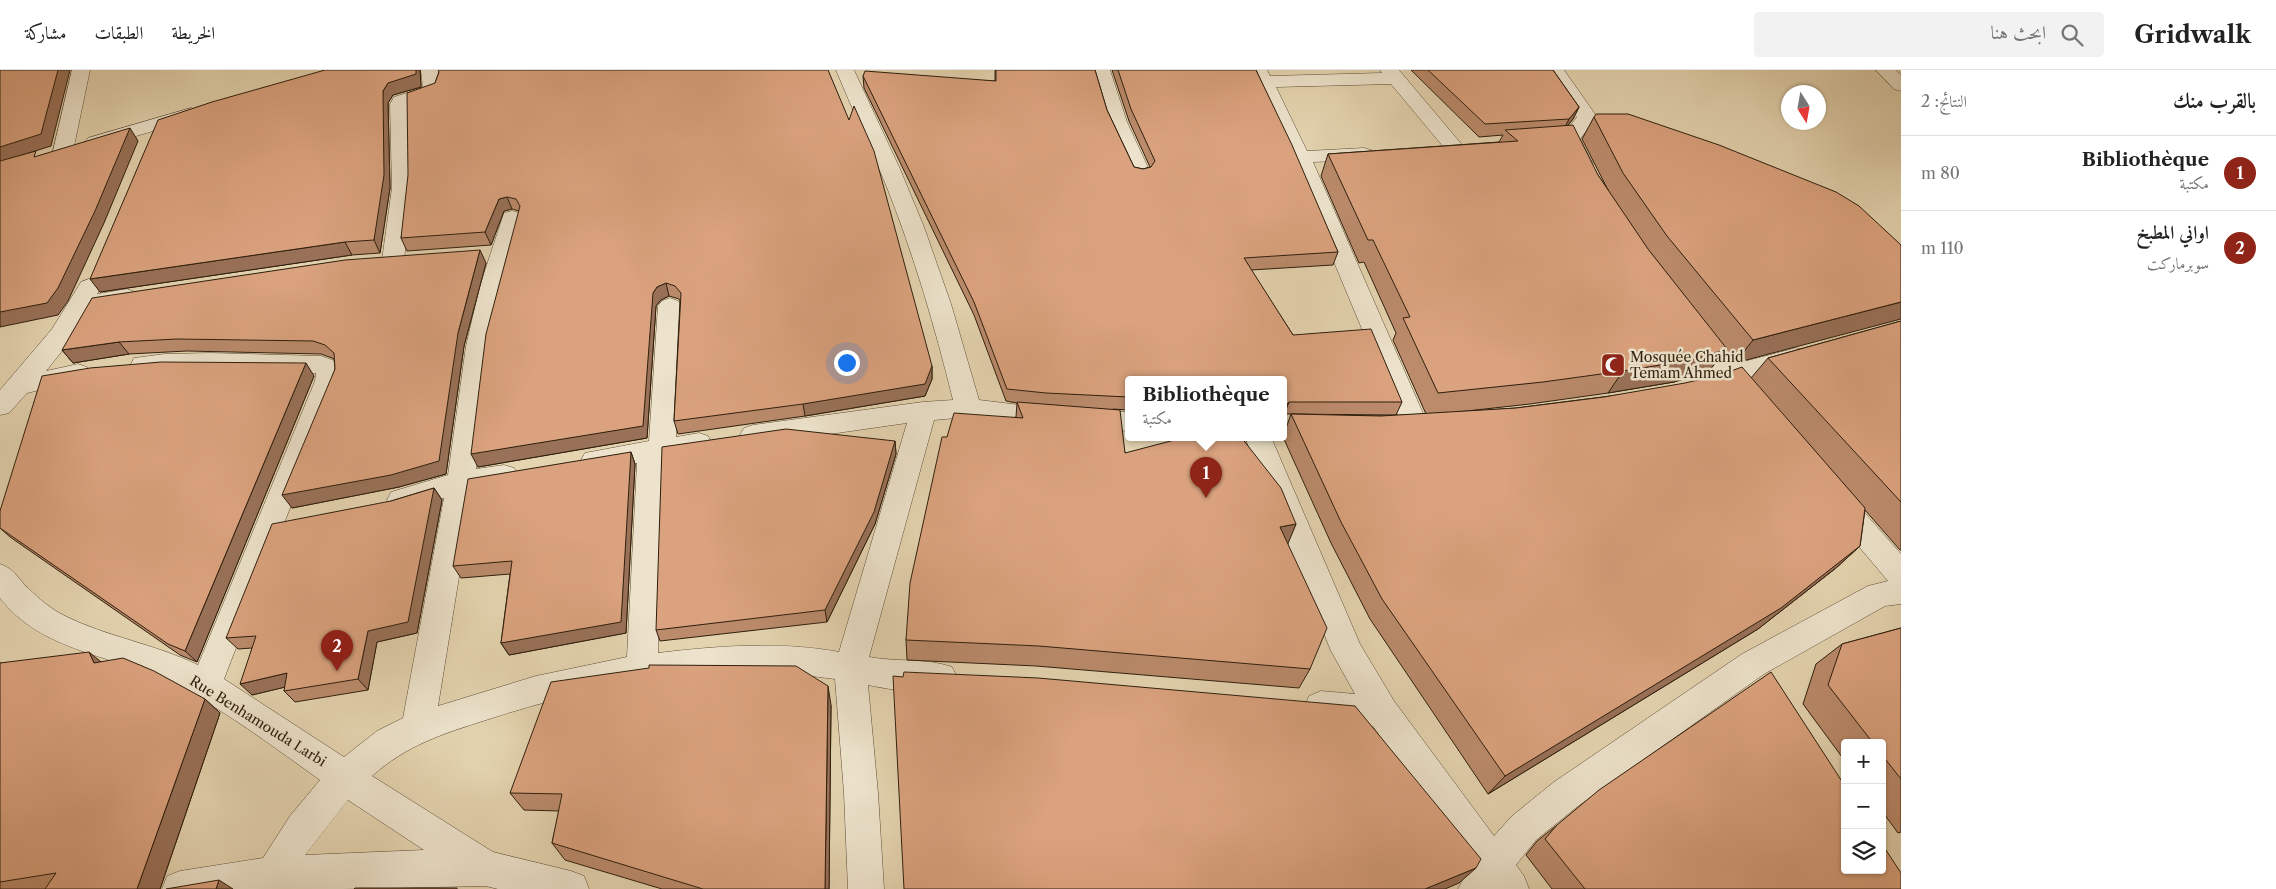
<!DOCTYPE html>
<html lang="ar">
<head>
<meta charset="utf-8">
<style>
	:root { --surface:#fff; --page:#f2f2f2; --text:#222; --muted:#767676; --line:#e0e0e0; --accent:#8f2418 }
	body { margin:0; font-family:"Libre Caslon Text",Amiri,serif; background:var(--page); color:var(--text); direction:rtl }
	.controls { position:absolute; right:15px; bottom:15px; display:grid; overflow:hidden; border-radius:5px; box-shadow:0 1px 4px #0004 }
	.controls button { width:45px; height:45px; display:grid; place-items:center; padding:0; border:0; border-bottom:1px solid var(--line); background:var(--surface); color:var(--text); font:25px sans-serif }
	.compass { position:absolute; left:1781px; top:15px; width:45px; height:45px; border-radius:50%; background:var(--surface); box-shadow:0 1px 4px #0004; rotate:169deg }
	.you { position:absolute; left:846px; top:292px; width:18px; height:18px; margin:-12px; border:4px solid #fff; border-radius:50%; background:#1a73e8; box-shadow:0 0 0 8px #1a73e833 }
	.badge { display:grid; place-items:center; width:32px; height:32px; border-radius:50%; background:var(--accent); color:#fff; font-size:16px; font-weight:700 }
	.pin { position:absolute; translate:-50% -41px; filter:drop-shadow(0 1px 2px #0008) }
	.pin::after { content:''; position:absolute; top:26px; width:18px; height:15px; background:inherit; clip-path:polygon(0 0,100% 0,50% 100%) }
	.popup { position:absolute; left:1125px; top:306px; width:162px; height:65px; box-sizing:border-box; display:grid; place-content:center; border-radius:5px; background:var(--surface); filter:drop-shadow(0 1px 4px #0005); font-size:16px; white-space:nowrap; color:var(--muted) }
	.popup b { font-size:19px; color:var(--text) }
	.popup::after { content:''; position:absolute; left:50%; top:100%; margin-left:-10px; border:10px solid transparent; border-top-color:var(--surface) }
	.list { margin:0; padding:0; list-style:none }
	h2 { display:flex; justify-content:space-between; align-items:center; height:65px; margin:0; padding:0 20px; font-size:21px }
	h2 small { font-size:16px; font-weight:400; color:var(--muted) }
	.list li { display:grid; grid-template-columns:32px 1fr auto; gap:15px; align-items:center; box-sizing:border-box; height:75px; padding:0 20px; border-top:1px solid var(--line) }
	.list b { display:block; font-size:19px; white-space:nowrap }
	.list p { margin:0; font-size:16px; white-space:nowrap; color:var(--muted) }
	.list em { font-size:16px; font-style:normal; color:var(--muted) }
	.icon { flex:none; width:28px; height:28px; fill:none; stroke:currentColor; stroke-width:2; stroke-linecap:round; stroke-linejoin:round }
	.map { position:relative; flex:none; width:1901px; height:819px; overflow:hidden; direction:ltr }
	header { display:flex; align-items:center; gap:30px; box-sizing:border-box; height:70px; padding:0 25px; background:var(--surface); border-bottom:1px solid var(--line) }
	header strong { font-size:24px }
	nav { display:flex; gap:28px; margin-inline-start:auto; font-size:18px }
	.search { width:350px; height:45px; background:var(--page); display:flex; align-items:center; gap:12px; box-sizing:border-box; padding:0 18px; border-radius:5px; color:var(--muted); font-size:19px }
	main { display:flex }
	aside { flex:1; background:var(--surface) }
	.map>svg:first-child { display:block }
	.lines { fill:none; stroke-linecap:round; stroke-linejoin:round }
	.minor-casing { stroke:#5c4c36; stroke-width:1 }
	.minor { fill:#ede3cc; fill-rule:evenodd }
	.wall { fill:#bb8b6c; stroke:#2e1e0d }
	.shaded-wall { fill:#997158; stroke:#2e1e0d }
	.building { fill:#daa27e; stroke:#2e1e0d }
	.labels { text-anchor:middle; stroke-width:5; stroke-linejoin:round; paint-order:stroke }
	.poi-label { font-size:14px; fill:#2e1e0d; stroke:#ede3cc; text-anchor:start }
	.street-label { font-size:14px; fill:#2e1e0d; stroke:#ede3cc }
</style>
</head>
<body>
<header>
<strong>Gridwalk</strong>
<div class="search"><svg class="icon" aria-label="search" viewBox="0 0 24 24"><circle cx="10" cy="10" r="6"/><path d="M15 15l6 6"/></svg>ابحث هنا</div>
<nav><a>الخريطة</a><a>الطبقات</a><a>مشاركة</a></nav>
</header>
<main>
<aside>
<h2>بالقرب منك<small>النتائج: 2</small></h2>
<ul class="list">
<li><span class="badge">1</span><div><b>Bibliothèque</b><p>مكتبة</p></div><em>80 m</em></li>
<li><span class="badge">2</span><div><b>اواني المطبخ</b><p>سوبرماركت</p></div><em>110 m</em></li>
</ul>
</aside>
<div class="map">
<svg width="1901" height="819" viewBox="0 0 1901 819">
	<rect width="100%" height="100%" fill="#e4d4b0"/>
	<filter id="stains"><feTurbulence type="fractalNoise" baseFrequency=".004" numOctaves="4"/><feColorMatrix values="0 0 0 0 .2 0 0 0 0 .09 0 0 0 0 .02 0 0 0 .5 -.17"/></filter>
	<radialGradient id="worn" r=".72"><stop offset=".6" stop-color="#630" stop-opacity="0"/><stop offset="1" stop-color="#630" stop-opacity=".3"/></radialGradient>
	<g class="lines">
		<defs>
			<g id="minor">
				<path d="M72,0H90L73,81L70,85L63,87L56,85L53,81Z"/>
				<path d="M421,0H439L442,15L438,25L410,34L412,118L404,190L401,195L393,197L385,195L382,190L392,118L390,34L394,27L423,18Z"/>
				<path d="M836,0H854L900,99L924,157L951,234L979,330L1045,338L1128,342V361L1045,356L968,347L934,350L869,587C896,592 927,588 952,597L957,607L952,617C927,626 893,620 868,615L878,723L884,819H848L844,723L835,609C721,592 595,614 486,650C442,664 407,675 372,706L493,782L571,801L584,806L589,819H498L486,816L342,819H162L167,806L180,801L263,788L290,746L320,710C272,676 224,639 171,613C115,585 41,582 0,528V494C15,499 17,508 28,518C39,529 51,539 65,546C107,567 155,574 198,595L315,311L316,303L210,300L143,303L134,300L131,294L134,288L165,284L210,283L321,286L338,292C348,309 326,345 319,363C287,445 256,527 224,609L344,687L377,661L403,648L444,428L401,441L391,438L387,430L391,422L448,405L466,276L480,216L504,143L512,141L520,143L523,148L504,216L490,276L476,399L504,395L514,398L518,405L514,412L473,421L438,636L536,606L627,587L637,393L595,400L585,397L581,390L585,383L649,371L658,236L662,231L670,228L678,231L682,236L676,367L699,363L708,366L712,373L708,380L664,389L658,583C717,576 780,571 839,582L907,353L753,375L744,372L740,365L744,358L753,355L923,332L953,330C935,257 914,185 886,115C870,76 852,39 836,0ZM348,730L424,780L305,785Z"/>
				<path d="M1092,0H1110L1127,52L1151,104L1148,108L1141,110L1134,108L1131,104L1107,52Z"/>
				<path d="M1249,0H1267L1270,6L1382,3L1380,0H1399L1463,76L1460,80L1453,82L1446,80L1391,14L1276,17L1307,81L1364,78L1371,80L1374,84L1371,88L1364,90L1313,92L1429,357L1425,364L1416,367L1407,364L1403,357L1290,87Z"/>
				<path d="M1546,0H1564L1597,47L1580,69L1593,94L1590,98L1583,100L1576,98L1560,69L1577,47Z"/>
				<path d="M1876,0H1896L1901,5V21L1894,19Z"/>
				<path d="M191,38L198,40L201,44L198,48L95,78L88,76L85,72L88,68Z"/>
				<path d="M89,209L97,212L101,217L97,224L127,219L135,222L139,227L135,232L89,241L70,271L46,301L78,294L87,297L91,303L87,309L27,323L9,343L0,345V320L52,259L81,212Z"/>
				<path d="M1695,254L1704,256L1735,294L1796,278L1805,281L1808,287L1805,293L1747,309L1764,332L1760,339C1742,344 1735,330 1725,317L1713,321L1704,318L1700,312L1704,306L1713,302L1683,262L1686,256Z"/>
				<path d="M1245,367H1271L1360,574L1394,631L1494,766L1512,746L1554,712L1742,584L1868,516L1888,511L1828,440L1824,432L1828,424L1838,421L1848,424L1901,484V534L1885,536L1764,604L1578,736L1536,770L1516,795L1524,806L1529,819H1458L1471,794L1373,656L1321,651L1309,646L1305,636L1309,626L1321,621L1355,624L1331,581Z"/>
			</g>
		</defs>
		<!-- minor casing -->
		<use href="#minor" class="minor-casing"/>
		<!-- minor -->
		<use href="#minor" class="minor"/>
	</g>
	<!-- wall -->
	<g class="wall">
		<path d="M325,0H420L421,17L393,25L388,33L390,118L380,183L352,185L100,222Z"/>
		<path d="M995,0H1095L1107,40L1134,97L1143,99L1150,97L1129,51L1112,0H1256L1338,182L1333,195L1251,200L1293,265L1402,332L1396,345L1284,344V345V309H1128V341V340L1113,339L1125,383L1296,454L1287,474L1310,599L1299,618L1036,596L907,590L906,570L947,367L1016,347L1017,333L1006,331L974,245L864,18L863,6L995,11Z"/>
		<path d="M1411,0H1553L1579,37L1573,49L1568,55L1598,105L1608,120L1582,69L1594,47L1901,175L1735,293L1725,281L1709,301L1674,312L1608,323L1530,334L1458,342L1516,338L1751,308L1768,288L1901,251V480H1900L1865,440L1860,476L1836,498L1758,559L1488,724L1370,549L1331,473L1283,367L1291,344L1381,346L1426,344L1393,270L1396,263L1364,192L1359,193L1321,106L1328,84L1499,72L1503,65L1479,67Z"/>
		<path d="M439,2L932,296V309L925,326L805,346L678,364L674,351L680,231L679,229L669,226L661,230L656,236L647,368L478,397L519,141L512,139L504,141L491,175L407,181L401,168L435,13Z"/>
		<path d="M486,193L464,276L446,404L399,417L292,438L335,299L334,289L332,288L321,284L187,281L129,284L73,293L62,280Z"/>
		<path d="M314,306L197,592L180,585L10,467L0,458V441Z"/>
		<path d="M895,371L896,384L875,454L827,552L660,571L656,560Z"/>
		<path d="M631,382L635,394L626,563L509,585L501,573L510,504L461,508L453,496Z"/>
		<path d="M434,418L442,430L417,563L377,572L368,620L295,632L284,621L285,617L252,625V578L238,579L226,568L391,431Z"/>
		<path d="M1901,558V762L1898,763L1882,741V673H1845V691L1803,634L1816,594L1842,574Z"/>
		<path d="M101,592L205,629L220,643L160,819H0V593Z"/>
		<path d="M831,635L829,819H662L565,790L552,773L559,741L524,740L510,723Z"/>
		<path d="M1557,755L1901,819H1552L1526,785L1537,771Z"/>
	</g>
	<!-- shaded-wall -->
	<g class="shaded-wall">
		<path d="M58,0H70L51,76L0,92V77Z"/>
		<path d="M416,0H420L421,17L393,25L388,33L390,118L380,183L374,170L383,21L388,13Z"/>
		<path d="M1579,37L1573,49L1563,61L1569,49Z"/>
		<path d="M130,58L138,71L104,153L68,231L58,245L0,257V242Z"/>
		<path d="M507,127L512,139L504,141L491,175L485,162L499,129Z"/>
		<path d="M345,172L352,185L100,222L90,209Z"/>
		<path d="M480,180L486,193L464,276L446,404L399,417L292,438L282,425L458,263Z"/>
		<path d="M666,213L669,226L661,230L656,236L647,368L478,397L471,384L653,223L657,217Z"/>
		<path d="M1901,232V249L1735,293L1753,270Z"/>
		<path d="M119,272L129,284L73,293L62,280Z"/>
		<path d="M1727,279L1709,301L1674,312L1608,323L1623,301Z"/>
		<path d="M306,293L314,306L197,592L185,581Z"/>
		<path d="M932,296V309L925,326L805,346L803,334Z"/>
		<path d="M1289,332L1284,345L1287,334Z"/>
		<path d="M895,371L896,384L875,454L827,552L825,540Z"/>
		<path d="M631,382L635,394L626,563L509,585L501,573Z"/>
		<path d="M434,418L442,430L417,563L377,572L368,620L358,609L368,561Z"/>
		<path d="M1296,454L1287,476L1280,457Z"/>
		<path d="M1860,476L1836,498L1758,559L1488,724L1505,706Z"/>
		<path d="M89,582L106,596L94,593Z"/>
		<path d="M287,603L298,614L252,625L240,614Z"/>
		<path d="M828,616L831,635L829,819H825Z"/>
		<path d="M205,629L220,643L160,819H137Z"/>
		<path d="M1476,798L1459,813L1445,819H1425Z"/>
		<path d="M219,810L233,819H216Z"/>
	</g>
	<!-- building -->
	<g class="building">
		<path d="M0,0H58L41,64L0,77Z"/>
		<path d="M325,0H416V4L388,13L383,21L384,105L374,170L345,172L90,209L158,50L212,32Z"/>
		<path d="M438,0H828L849,50L854,36L874,81L932,296L925,314L803,334L674,351L681,223L675,216L666,213L657,217L653,223L643,356L471,384L486,264L520,136L516,129L507,127L499,129L485,162L401,168L408,105L407,23L435,13L439,2Z"/>
		<path d="M996,0H1095L1107,40L1134,97L1143,99L1151,97L1155,91L1131,39L1118,0H1256L1292,75L1338,182L1244,188L1293,265L1371,259L1402,332H1289L1287,334H1284V309H1128V327L1046,323L1007,319L974,232L863,6L865,1L996,11Z"/>
		<path d="M1428,0H1553L1579,37L1569,49L1485,54Z"/>
		<path d="M1596,44H1628L1719,75L1836,122L1859,136L1901,175V232L1753,270L1667,166L1623,103L1594,47Z"/>
		<path d="M1573,55L1598,105L1648,179L1727,279L1691,290L1623,301L1543,312L1438,323L1403,248L1410,247L1373,170H1368L1328,84L1518,71L1505,60Z"/>
		<path d="M130,58L95,141L58,218L47,233L0,242V91L36,81L34,87Z"/>
		<path d="M480,180L458,263L439,391L391,405L282,425L335,299L334,283L325,275L313,271L177,269L119,272L62,280L92,228L345,190Z"/>
		<path d="M1901,251V432L1768,288Z"/>
		<path d="M161,292L306,293L185,581L168,574L0,458V441L42,306L90,298Z"/>
		<path d="M1742,297L1865,438L1860,476L1781,538L1505,706L1382,529L1341,452L1291,344L1381,346L1516,338L1604,327L1685,313L1720,305Z"/>
		<path d="M1017,332L1120,340L1125,383L1186,367H1241L1281,418L1296,454L1280,457L1327,558L1310,599L1039,576L906,570L910,513L942,367H947L954,343L1023,348Z"/>
		<path d="M786,359L895,371L874,442L825,540L656,560L662,377Z"/>
		<path d="M631,382L621,552L501,573L512,491L453,496L468,409Z"/>
		<path d="M434,418L408,552L368,561L358,609L284,621L287,603L240,614L256,566L226,568L272,454L391,431Z"/>
		<path d="M1901,558V709L1882,685V673H1873L1828,615L1842,574Z"/>
		<path d="M89,582L94,593L123,588L154,601L205,629L137,819H45L56,803L0,812V593Z"/>
		<path d="M649,595L796,596L828,616L825,819H703L552,773L562,724L510,723L551,612L649,598Z"/>
		<path d="M904,602L1038,608L1355,636L1481,789L1476,798L1425,819H904L893,606L903,607Z"/>
		<path d="M1771,602L1845,716V800H1882V774L1901,803V819H1585L1545,769L1557,755L1599,720Z"/>
		<path d="M219,810L216,819H166Z"/>
		<path d="M355,818H457V819H354Z"/>
	</g>
	<!-- icons -->
	<defs>
		<symbol id="mosque-square" viewBox="-11 -11 22 22"><rect x="-9" y="-9" width="18" height="18" rx="4" fill="#8f2418" stroke="#ede3cc"/><path d="M3.5-4.9A6 6 0 1 0 3.5 4.9A5 5 0 1 1 3.5-4.9Z" fill="#fff"/></symbol>
	</defs>
	<g fill-rule="evenodd">
		<use href="#mosque-square" x="1599" y="281" width="28" height="28"/>
	</g>
	<g class="labels">
		<!-- poi labels -->
		<g class="poi-label">
			<text x="1630" y="292">Mosquée Chahid<tspan x="1630" dy="16">Temam Ahmed</tspan></text>
		</g>
		<!-- street labels -->
		<g class="street-label">
			<text transform="translate(258 651) rotate(32)" y="5">Rue Benhamouda Larbi</text>
		</g>
	</g>
	<rect width="100%" height="100%" filter="url(#stains)"/>
	<rect width="100%" height="100%" fill="url(#worn)"/>
</svg>
<div class="controls">
<button>+</button>
<button>−</button>
<button><svg class="icon" aria-label="layers" viewBox="0 0 24 24"><path d="M12 4l9 5-9 5-9-5zM3 14l9 5 9-5"/></svg></button>
</div>
<svg class="compass" viewBox="-18 -18 36 36"><path d="M0-13l5 13h-10z" fill="#e53935"/><path d="M0 13l5-13h-10z" fill="#767676"/></svg>
<div class="you"></div>
<div class="pin badge" style="left:1206px;top:428px">1</div>
<div class="popup"><b>Bibliothèque</b>مكتبة</div>
<div class="pin badge" style="left:337px;top:601px">2</div>
</div>
</main>
</body>
</html>
